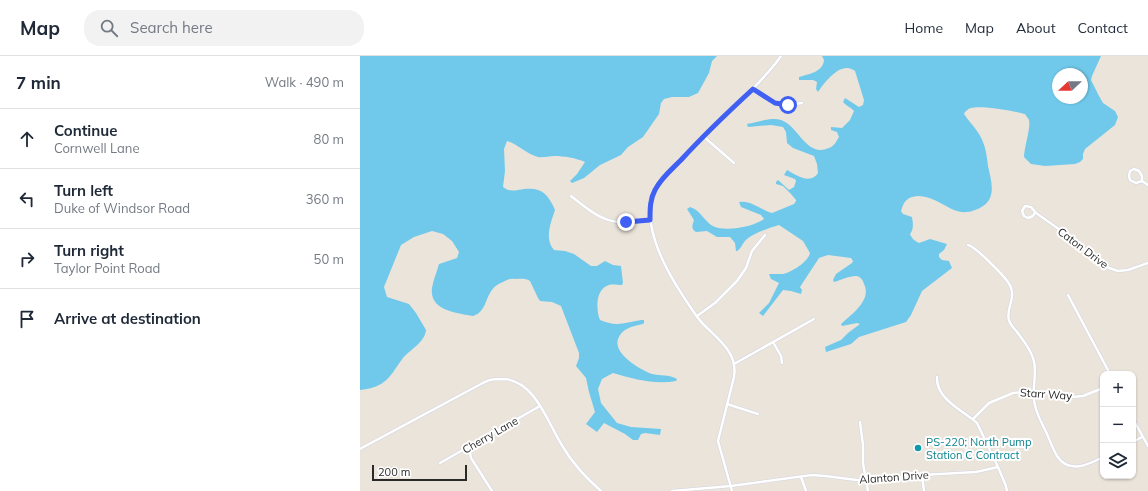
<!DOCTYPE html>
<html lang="en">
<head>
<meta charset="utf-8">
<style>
	:root { --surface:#fff; --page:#f2f2f3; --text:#1f2937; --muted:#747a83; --line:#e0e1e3 }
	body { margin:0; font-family:Mulish,sans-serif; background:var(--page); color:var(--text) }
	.controls { position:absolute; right:12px; bottom:12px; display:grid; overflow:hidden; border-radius:8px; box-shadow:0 1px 3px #0004 }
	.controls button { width:36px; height:36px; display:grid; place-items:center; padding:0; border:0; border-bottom:1px solid var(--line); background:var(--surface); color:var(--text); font:20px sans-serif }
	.compass { position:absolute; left:692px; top:12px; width:36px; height:36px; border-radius:50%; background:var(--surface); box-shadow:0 1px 3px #0004; rotate:248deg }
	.scale { position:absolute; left:12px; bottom:10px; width:95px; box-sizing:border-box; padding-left:4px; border:2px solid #292929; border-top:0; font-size:11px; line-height:14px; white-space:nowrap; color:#292929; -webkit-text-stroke:3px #fff; paint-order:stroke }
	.stop { position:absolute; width:12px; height:12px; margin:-9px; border:3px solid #3f60f3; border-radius:50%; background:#fff }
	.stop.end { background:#3f60f3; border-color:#fff; box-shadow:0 1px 4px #0008 }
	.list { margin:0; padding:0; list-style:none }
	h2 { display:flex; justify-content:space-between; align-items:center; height:52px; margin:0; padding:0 16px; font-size:17px }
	h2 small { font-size:13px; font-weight:400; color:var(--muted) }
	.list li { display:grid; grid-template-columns:26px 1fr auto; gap:12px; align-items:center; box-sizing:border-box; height:60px; padding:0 16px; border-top:1px solid var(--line) }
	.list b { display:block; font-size:15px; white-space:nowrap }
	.list p { margin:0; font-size:13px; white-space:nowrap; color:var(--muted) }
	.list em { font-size:13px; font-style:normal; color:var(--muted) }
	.icon { flex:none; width:22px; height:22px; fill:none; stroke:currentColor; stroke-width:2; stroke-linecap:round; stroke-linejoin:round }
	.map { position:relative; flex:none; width:788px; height:435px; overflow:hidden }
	header { display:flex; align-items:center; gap:24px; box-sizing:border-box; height:56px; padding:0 20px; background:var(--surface); border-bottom:1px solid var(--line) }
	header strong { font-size:19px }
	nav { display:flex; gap:22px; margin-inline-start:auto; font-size:14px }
	.search { width:280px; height:36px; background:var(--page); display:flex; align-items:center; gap:10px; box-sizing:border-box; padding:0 14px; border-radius:16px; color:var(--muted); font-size:15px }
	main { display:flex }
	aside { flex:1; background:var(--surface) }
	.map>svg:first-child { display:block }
	.water { fill:#70c9ea; fill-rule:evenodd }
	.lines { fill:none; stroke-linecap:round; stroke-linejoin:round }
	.street-casing { stroke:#d0d3e1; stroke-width:3.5 }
	.street { stroke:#fff; stroke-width:2.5 }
	.route { stroke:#3f60f3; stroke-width:5 }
	.culture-dot { fill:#0f9aa8; stroke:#fff; stroke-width:1.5 }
	.labels { text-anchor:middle; stroke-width:4; stroke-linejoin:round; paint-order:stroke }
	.street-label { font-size:11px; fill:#292929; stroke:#fff }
	.culture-label { font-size:11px; fill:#0d838f; stroke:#fff; text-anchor:start }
</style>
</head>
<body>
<header>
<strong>Map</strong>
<div class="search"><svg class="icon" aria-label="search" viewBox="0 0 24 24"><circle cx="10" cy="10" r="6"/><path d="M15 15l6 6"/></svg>Search here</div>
<nav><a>Home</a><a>Map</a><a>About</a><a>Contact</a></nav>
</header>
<main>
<aside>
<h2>7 min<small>Walk · 490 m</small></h2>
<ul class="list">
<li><svg class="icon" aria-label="ahead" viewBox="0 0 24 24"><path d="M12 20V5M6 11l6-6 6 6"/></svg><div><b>Continue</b><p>Cornwell Lane</p></div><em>80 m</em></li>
<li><svg class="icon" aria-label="left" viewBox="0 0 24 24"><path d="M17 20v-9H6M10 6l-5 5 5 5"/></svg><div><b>Turn left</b><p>Duke of Windsor Road</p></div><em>360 m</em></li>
<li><svg class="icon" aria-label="right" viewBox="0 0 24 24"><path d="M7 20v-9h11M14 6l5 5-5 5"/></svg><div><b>Turn right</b><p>Taylor Point Road</p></div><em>50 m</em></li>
<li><svg class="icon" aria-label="arrive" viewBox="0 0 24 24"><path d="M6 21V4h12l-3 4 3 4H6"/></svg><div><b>Arrive at destination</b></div></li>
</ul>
</aside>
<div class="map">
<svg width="788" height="435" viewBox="0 0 788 435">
	<rect width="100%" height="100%" fill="#ebe4db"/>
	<!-- water -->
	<g class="water">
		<path d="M0,0H357L352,5L349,17L338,37L329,41H312L304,43L301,47L299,58L283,81L268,91L261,99L240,109L224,122L212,127L210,125L217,118L225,106C216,102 204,100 194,100C189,100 183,102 178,101C166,98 158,88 147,85L144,93L145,115L143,131C148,135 152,135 158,134C179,130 187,135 195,154C191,166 184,183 194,194L205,195L214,198L231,210H237L245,205L253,209L261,210L263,227L262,229C258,229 252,228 249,229C235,233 236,254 240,264C256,271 265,267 281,264H284V267L283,268C273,270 262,272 258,283C253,298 281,314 292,318C300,320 309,318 317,323L316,325C295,329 274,323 253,317L242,323L238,333L241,347L257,367L271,371L301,373L300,379L285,377L281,378L278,384H273L265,378L244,367L237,376L226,368L235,356L229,336L226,322L216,310L219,302V297L201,250L192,246L180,245L178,242L170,225C165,222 161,223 155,223C150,222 147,224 143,226C123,233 130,255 113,260C98,257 69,255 72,232C73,224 77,216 79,208L97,202L99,196L92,185L83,178L72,175L54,181L41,189L24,231L27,241L49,248L56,257L66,274C65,286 51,293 43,302C36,311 31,322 21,328C14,332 7,333 0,334Z"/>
		<path d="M462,0H741L732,20L731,24L739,40L743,47L755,55L758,61L755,69L725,93L723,98V103L720,106L715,108L685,110L671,108L664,101C664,91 671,72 669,64C668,62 666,60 665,58C654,55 622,49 611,52C607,53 605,56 604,58C610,67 619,75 623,86C626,93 627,102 628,110C632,128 638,146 615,154C612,155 610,156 607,156C591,158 577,140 558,140C547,141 544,145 541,155L543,158L552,161C553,167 554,173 550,178C552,183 555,185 559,187L570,183L587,188L584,194L579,198V201L582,204L589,205L592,212L562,235L551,259L546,266L499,281L491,288L466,296L465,291L481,284L488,277L500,268L497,267L482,270L481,268C492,258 512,244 504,228C503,224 500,220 496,220C489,220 481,224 474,226L473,224L476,218L492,207L493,205L491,202L468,199L459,202L440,231L442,234L441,238L431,235L423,234L403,260L399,257L409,247L419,227L411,223L409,218C414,218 418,218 423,218C432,216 448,206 450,197L443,185L419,169C409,172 394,177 387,183C382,187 382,192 377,195H376L375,187L370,181H357L347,175L336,176C331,173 332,170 334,164L327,153L330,151C339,153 344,164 351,169C363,177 393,171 404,163L401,159L381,151L379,146C391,144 401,154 412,157L434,148L436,145V144L431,138L423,130L416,128V126L418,124L429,134L434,131L436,125L435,123L424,119L427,114C436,119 450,129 458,117L457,108L454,100L433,92L427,87L426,76L423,71L411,69L388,71L387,68C398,66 411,61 421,64C439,70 446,102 469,92C474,90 476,86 479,81L477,76L471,74V71L482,72L490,64L494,55C491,51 486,50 483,46L485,42L499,51L503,49L504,44L495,15C481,4 465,26 458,36L456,33L457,26L453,24H439V21C449,18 463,16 464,4ZM698,18H722V42H698Z"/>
	</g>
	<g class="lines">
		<defs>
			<g id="street">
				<path d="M393,33L415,47L428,49L442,47"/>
				<path d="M343,80L374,107"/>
				<path d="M782,125V120L779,115L774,113L770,115L769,120L770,124L776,127L782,125L788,129"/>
				<path d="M211,140C241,164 251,171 290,164"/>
				<path d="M675,156L673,160L668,162L664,160L662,155L665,150L671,151L676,157L710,181L741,207L749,212L758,215L768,214L788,207"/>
				<path d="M608,189C615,190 643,219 648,226C650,229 652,233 652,237C653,246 646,255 649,264C650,269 654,272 657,276C663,284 670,292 673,302C678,316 672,330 674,344C675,356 682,367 687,378C690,385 693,393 697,400C709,418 728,409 743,401"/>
				<path d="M708,239L750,318"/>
				<path d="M337,260L355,247L377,225L386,212L392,195L405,179"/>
				<path d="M413,286L421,300L422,307"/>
				<path d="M374,308L454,263"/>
				<path d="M577,321C576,344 604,355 617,367L638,411L646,430L647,435"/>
				<path d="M367,348L398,358"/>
				<path d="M613,363L629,347L653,337L674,335L712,341L723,340L743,332"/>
				<path d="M773,363L788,390"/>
				<path d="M500,366L503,389V407L508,435"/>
				<path d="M773,386L782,381"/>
				<path d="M109,391L111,402L132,435"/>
				<path d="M0,393L119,329C122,328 126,325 130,324C135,323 140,323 145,323C176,326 188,368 203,391C213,408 226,422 241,435"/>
				<path d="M80,407L180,350"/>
				<path d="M562,419L564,435"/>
				<path d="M441,421L446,435"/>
				<path d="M312,435L371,430L452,419L465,420L505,425L562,419L616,416L638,411"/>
				<path d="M372,435L358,385L374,321C378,297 359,284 344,269C339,264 335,258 331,252C314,227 296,198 291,168C289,156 290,145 295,135C301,122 312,113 322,103C336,88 350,73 365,60C384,41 405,23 421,0"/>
			</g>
		</defs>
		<!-- street casing -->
		<use href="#street" class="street-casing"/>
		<!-- street -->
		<use href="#street" class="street"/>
	</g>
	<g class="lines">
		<!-- route -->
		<path class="route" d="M266,166L290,164C290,153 290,143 295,134C301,122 312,113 321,104C344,79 368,56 393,33L415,47L428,49"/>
	</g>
	<!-- markers -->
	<circle class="culture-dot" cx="558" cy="392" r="4"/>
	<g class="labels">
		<!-- street labels -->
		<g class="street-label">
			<text transform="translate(723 192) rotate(37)" y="4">Caton Drive</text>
			<text transform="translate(686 338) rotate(4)" y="4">Starr Way</text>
			<text transform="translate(130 379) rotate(-30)" y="4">Cherry Lane</text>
			<text transform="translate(534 421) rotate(-4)" y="4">Alanton Drive</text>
		</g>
		<!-- culture labels -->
		<g class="culture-label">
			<text x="566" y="390">PS-220; North Pump<tspan x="566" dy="13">Station C Contract</tspan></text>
		</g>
	</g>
</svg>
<div class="controls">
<button>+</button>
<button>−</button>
<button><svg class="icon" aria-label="layers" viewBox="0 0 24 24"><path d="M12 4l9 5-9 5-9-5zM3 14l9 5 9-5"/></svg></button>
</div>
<svg class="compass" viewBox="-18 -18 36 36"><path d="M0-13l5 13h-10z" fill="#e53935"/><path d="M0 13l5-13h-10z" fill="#747a83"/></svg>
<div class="scale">200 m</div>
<div class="stop" style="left:428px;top:49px"></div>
<div class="stop end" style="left:266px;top:166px"></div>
</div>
</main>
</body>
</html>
